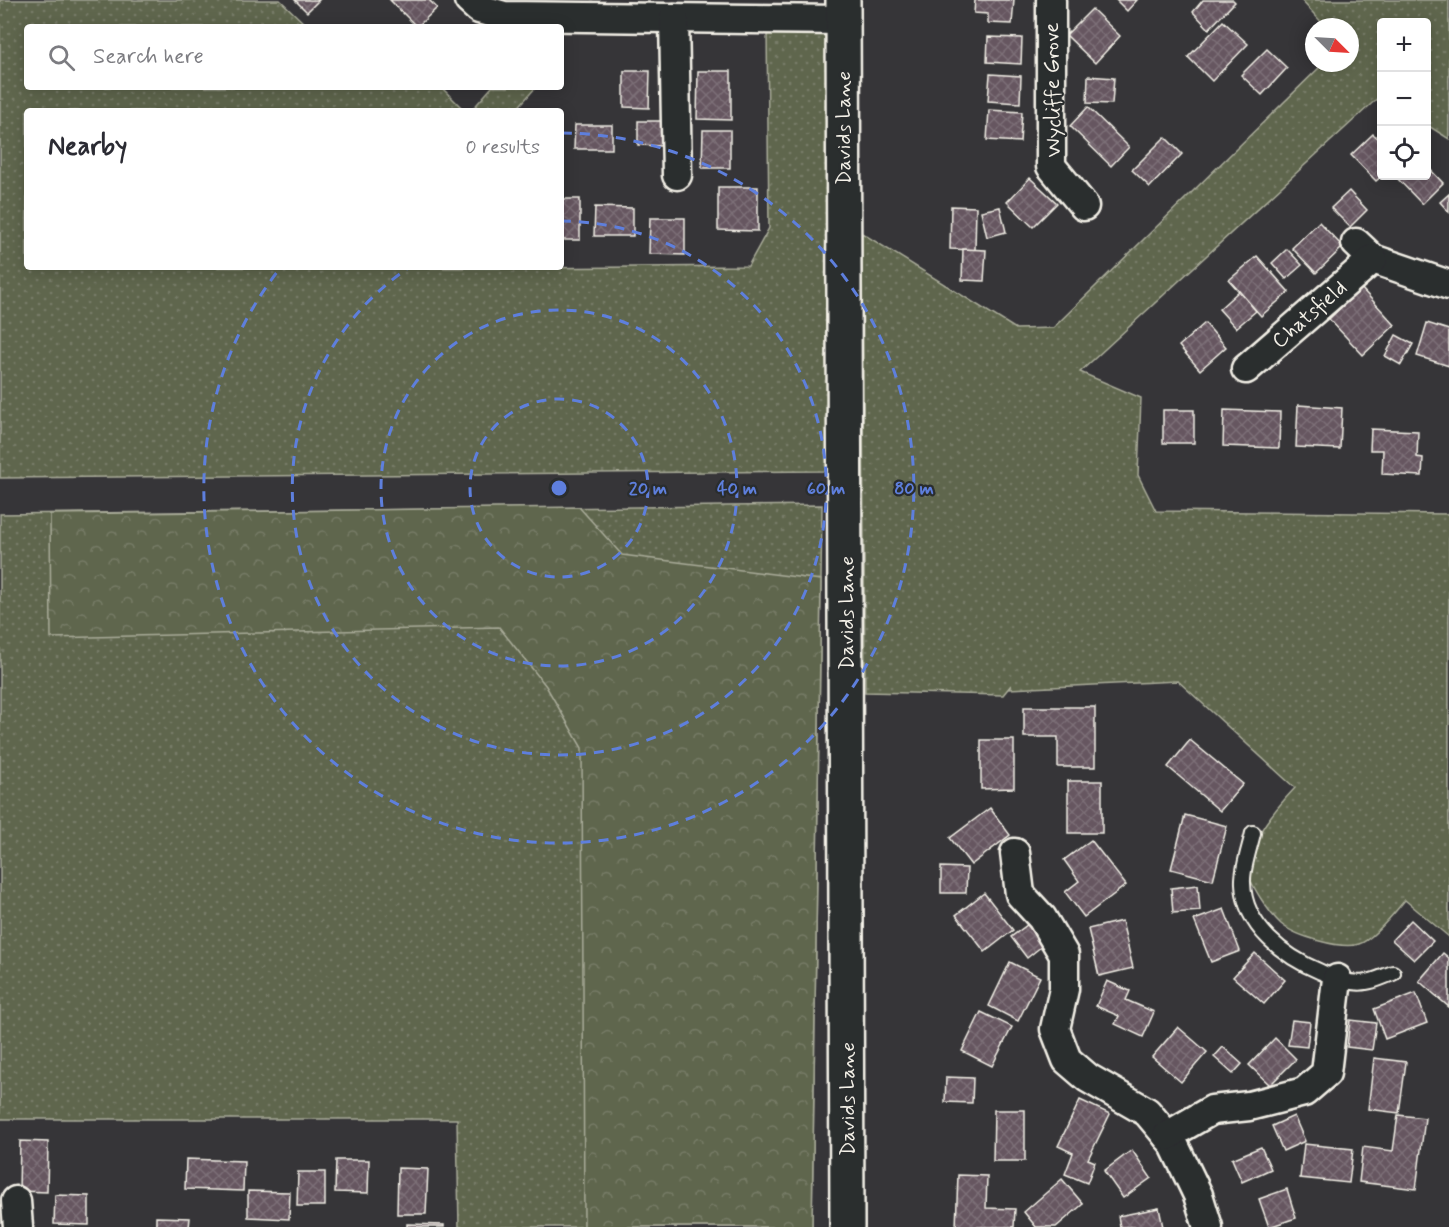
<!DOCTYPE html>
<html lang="en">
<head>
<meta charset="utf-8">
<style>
	:root { --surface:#fff; --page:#f2f2f3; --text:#2b2b33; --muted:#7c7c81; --line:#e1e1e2 }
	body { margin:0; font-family:Mynerve,sans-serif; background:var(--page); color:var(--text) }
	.controls { position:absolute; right:18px; top:18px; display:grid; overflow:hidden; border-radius:6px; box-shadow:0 3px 15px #0003 }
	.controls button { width:54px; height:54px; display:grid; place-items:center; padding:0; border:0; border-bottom:2px solid var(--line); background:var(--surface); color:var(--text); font:30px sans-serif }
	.compass { position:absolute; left:1305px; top:18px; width:54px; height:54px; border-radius:50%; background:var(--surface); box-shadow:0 3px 15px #0003; rotate:114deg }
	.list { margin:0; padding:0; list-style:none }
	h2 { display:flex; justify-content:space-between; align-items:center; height:78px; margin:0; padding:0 24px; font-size:26px }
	h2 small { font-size:20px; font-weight:400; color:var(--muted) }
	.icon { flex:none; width:33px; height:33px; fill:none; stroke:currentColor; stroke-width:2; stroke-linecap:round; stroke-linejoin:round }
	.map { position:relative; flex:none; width:1449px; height:1227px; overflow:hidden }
	.search { position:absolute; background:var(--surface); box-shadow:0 3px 15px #0003; left:24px; top:24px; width:540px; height:66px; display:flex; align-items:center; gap:15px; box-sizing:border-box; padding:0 21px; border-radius:6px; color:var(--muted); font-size:22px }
	.panel { position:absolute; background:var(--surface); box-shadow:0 3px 15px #0003; left:24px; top:108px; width:540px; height:162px; border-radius:6px }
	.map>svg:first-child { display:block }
	.green { fill:url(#green-dots); stroke:#aaac9a; stroke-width:1.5 }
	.forest { fill:url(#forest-crowns); stroke:#aaac9a; stroke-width:1.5 }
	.building { fill:url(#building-cross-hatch); stroke:#f4f1e8; stroke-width:1.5 }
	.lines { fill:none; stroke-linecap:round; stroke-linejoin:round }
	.service-casing { stroke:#f4f1e8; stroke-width:18 }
	.minor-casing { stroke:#f4f1e8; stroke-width:33 }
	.tertiary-casing { stroke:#f4f1e8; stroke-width:38 }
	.service { stroke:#2a2d2e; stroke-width:14 }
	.minor { stroke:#2a2d2e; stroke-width:28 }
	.tertiary { stroke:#2a2d2e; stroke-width:33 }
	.ring { fill:none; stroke:#5e7fdd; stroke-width:3; stroke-dasharray:10 8 }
	.labels { text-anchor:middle; stroke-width:4.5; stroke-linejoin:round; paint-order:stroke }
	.street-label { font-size:21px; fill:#f4f1e8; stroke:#2a2d2e }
	.centre { fill:#5e7fdd; stroke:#2a2d2e; stroke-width:3 }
	.ring-label { font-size:18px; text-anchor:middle; font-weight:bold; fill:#5e7fdd; stroke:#2a2d2e; stroke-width:4.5; stroke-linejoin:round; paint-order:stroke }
</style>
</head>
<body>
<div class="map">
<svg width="1449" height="1227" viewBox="0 0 1449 1227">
	<defs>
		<pattern id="green-dots" width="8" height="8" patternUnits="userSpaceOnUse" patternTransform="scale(1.5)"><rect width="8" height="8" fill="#5f664d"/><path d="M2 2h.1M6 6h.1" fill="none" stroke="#777c67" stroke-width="1.8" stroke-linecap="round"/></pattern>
		<pattern id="forest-crowns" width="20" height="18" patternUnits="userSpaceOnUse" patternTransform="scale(1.5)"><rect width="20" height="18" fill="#5f664d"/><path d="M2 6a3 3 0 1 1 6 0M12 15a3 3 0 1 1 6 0" fill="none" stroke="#777c67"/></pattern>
		<pattern id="building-cross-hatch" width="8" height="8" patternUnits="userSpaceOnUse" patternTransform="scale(1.5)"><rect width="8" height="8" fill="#665660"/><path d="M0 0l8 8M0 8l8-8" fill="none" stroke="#7c6f77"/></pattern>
	</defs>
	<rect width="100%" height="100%" fill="#363538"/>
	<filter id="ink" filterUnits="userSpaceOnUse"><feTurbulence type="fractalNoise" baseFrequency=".0167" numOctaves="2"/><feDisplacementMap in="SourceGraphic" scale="12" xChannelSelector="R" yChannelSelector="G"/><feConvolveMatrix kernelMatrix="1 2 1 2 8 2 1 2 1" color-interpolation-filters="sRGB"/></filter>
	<g filter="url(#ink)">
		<!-- green -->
		<g class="green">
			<path d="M0,0H280L308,27H27V87H441L465,111H27V267L525,268L748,266L769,228L767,28H828V471L0,478Z"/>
			<path d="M1301,0H1449V139L1427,125L1426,22H1382L1381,95L1080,372L1141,398L1138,475L1156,511L1449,514V937L1405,900C1396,911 1373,940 1359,944C1341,950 1295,936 1281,924C1270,914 1249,884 1248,870C1247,841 1277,807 1295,788L1178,681L1009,689L1011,685L1003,695L865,692L862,233L1016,329L1053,328L1324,63H1350V27H1326Z"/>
			<path d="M492,87H536L515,111H471Z"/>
			<path d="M822,505L812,1227H459L457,1119H0V514Z"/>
		</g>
		<!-- forest -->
		<path class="forest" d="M579,507L622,555L821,580L812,1227H584L582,748L546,686L499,627L51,638L50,514Z"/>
		<!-- building -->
		<g class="building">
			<path d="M295,0H319L307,12Z"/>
			<path d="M390,0H429L437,8L417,27Z"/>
			<path d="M975,0H1014L1012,24L988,23V14L974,13Z"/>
			<path d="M1116,0H1137L1127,11Z"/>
			<path d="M1203,0H1233L1235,2L1209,29L1193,12Z"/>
			<path d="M1092,9L1120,36L1095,63L1066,35Z"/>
			<path d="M1223,21L1248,44L1212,81L1188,57Z"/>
			<path d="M988,37L1022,38L1021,64L987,62Z"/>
			<path d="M1267,49L1287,68L1262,95L1241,75Z"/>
			<path d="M624,71H650L649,108L624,107Z"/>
			<path d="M698,71H731V120L697,119Z"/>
			<path d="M990,74L1021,76L1020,103L988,101Z"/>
			<path d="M1088,76L1114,78L1112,104L1087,103Z"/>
			<path d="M1088,107L1129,147L1111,166L1070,126Z"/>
			<path d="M989,110L1022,112L1020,142L987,140Z"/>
			<path d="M638,121H661V146L638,145Z"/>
			<path d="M575,125H612V149H574Z"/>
			<path d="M703,130H730V168H702Z"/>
			<path d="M1373,134L1382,142V176L1376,181L1351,155Z"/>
			<path d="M1165,137L1182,154L1150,187L1132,170Z"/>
			<path d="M1426,165L1443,183L1422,204L1395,176H1426Z"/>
			<path d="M1030,178L1057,203L1033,227L1007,202Z"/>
			<path d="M718,187H758V231L718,230Z"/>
			<path d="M1349,191L1367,210L1350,227L1331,208Z"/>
			<path d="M1449,194V212L1440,202Z"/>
			<rect x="561" y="199" width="19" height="41"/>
			<path d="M951,206L976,207L975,250L950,249Z"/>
			<path d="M595,207L633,208V236H594Z"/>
			<path d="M1000,207L1006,232L987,237L981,211Z"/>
			<path d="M650,218H685V255L649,254Z"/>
			<path d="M1319,222L1343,247L1316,273L1292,248Z"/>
			<path d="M963,249L986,250L984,281L962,280Z"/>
			<path d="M1287,249L1302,265L1286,279L1272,263Z"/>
			<path d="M1257,256L1289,292L1261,316L1229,280Z"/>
			<path d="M1361,288L1395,325L1363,355L1329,319Z"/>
			<path d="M1239,291L1256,311L1236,328L1219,309Z"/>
			<path d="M1205,323L1226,347L1200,370L1179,346Z"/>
			<path d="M1427,323L1449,330V366L1417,356Z"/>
			<path d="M1396,335L1413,344L1401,365L1385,356Z"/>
			<path d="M1298,405L1342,408L1340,449L1296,447Z"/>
			<rect x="1163" y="410" width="31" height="33"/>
			<path d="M1224,410L1280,412L1279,448L1223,446Z"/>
			<path d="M1371,429L1418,431L1417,457L1423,458L1422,476L1382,474L1383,450H1370Z"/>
			<path d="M1024,707H1095V767H1058V737H1024Z"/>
			<path d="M981,740H1014V788L981,789Z"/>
			<path d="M1190,740L1243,784L1220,811L1168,767Z"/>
			<rect x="1068" y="781" width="34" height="52"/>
			<path d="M990,808L1010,835L971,865L950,838Z"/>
			<path d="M1185,815L1227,826L1213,880L1171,869Z"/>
			<path d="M1091,840L1126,885L1084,917L1065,892L1079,881L1064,860Z"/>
			<path d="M941,867L967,868L966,893H941Z"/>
			<path d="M1198,885L1200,911L1173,913L1171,888Z"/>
			<path d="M984,893L1013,930L985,952L956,915Z"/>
			<path d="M1224,909L1240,951L1211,962L1194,920Z"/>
			<path d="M1411,920L1433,941L1414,960L1392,940Z"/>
			<path d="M1122,921L1133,968L1099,976L1088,929Z"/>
			<path d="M1031,922L1047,942L1027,958L1011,937Z"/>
			<path d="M1255,953L1285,980L1264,1004L1233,977Z"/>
			<path d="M1443,953L1449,958V1007L1419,981Z"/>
			<path d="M1010,962L1040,977L1018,1021L989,1006Z"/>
			<path d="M1107,981L1130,991L1126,1000L1154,1012L1143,1037L1115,1024L1119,1016L1096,1006Z"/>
			<path d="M1416,993L1427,1023L1385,1039L1374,1009Z"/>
			<path d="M981,1012L1012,1027L992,1066L962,1051Z"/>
			<path d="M1292,1020L1310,1022L1307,1047L1288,1045Z"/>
			<path d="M1350,1020L1376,1023L1372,1050L1347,1047Z"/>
			<path d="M1178,1027L1207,1052L1181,1082L1152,1057Z"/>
			<path d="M1275,1038L1296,1059L1270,1085L1249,1065Z"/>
			<path d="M1223,1047L1242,1064L1233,1074L1214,1057Z"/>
			<path d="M1374,1058L1406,1062L1399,1113L1368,1109Z"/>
			<path d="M946,1077L973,1078L972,1103L945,1102Z"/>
			<path d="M1080,1100L1110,1114L1088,1159L1095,1162L1087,1183L1065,1174L1073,1153L1058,1146Z"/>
			<path d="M994,1110H1025V1161H993Z"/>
			<path d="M1398,1115L1425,1118L1416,1189L1359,1182L1363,1147L1393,1151Z"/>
			<path d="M1294,1116L1305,1141L1283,1151L1272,1126Z"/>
			<path d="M20,1141L48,1142L47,1192L19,1191Z"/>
			<path d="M1304,1144L1353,1149L1349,1183L1300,1178Z"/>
			<path d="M1261,1147L1271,1169L1242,1182L1232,1159Z"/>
			<path d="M1132,1150L1151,1178L1123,1198L1104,1171Z"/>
			<path d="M186,1159L244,1161L243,1191L185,1189Z"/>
			<path d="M336,1160H369L368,1193L335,1192Z"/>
			<path d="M398,1168L428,1169L426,1214H397Z"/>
			<path d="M298,1172H325V1206H297Z"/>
			<path d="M958,1175L987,1176L986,1208L1015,1209L1014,1227H956Z"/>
			<path d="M1062,1179L1083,1204L1056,1227H1036L1024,1212Z"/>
			<path d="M1287,1189L1296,1218L1269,1227L1259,1199Z"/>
			<path d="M248,1191L290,1192L289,1219L248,1217Z"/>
			<path d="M55,1195L89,1196V1225L54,1224Z"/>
			<path d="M1159,1208L1163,1227H1120L1118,1216Z"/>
			<path d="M156,1217L190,1218L189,1227H156Z"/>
			<path d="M407,1224L444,1225V1227H407Z"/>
		</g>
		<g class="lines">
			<defs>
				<path id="service" d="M1253,833C1250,847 1242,869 1243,883C1244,927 1285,957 1321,972C1334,978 1352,985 1366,982C1375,981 1384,976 1393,973"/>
				<g id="minor">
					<path d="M469,0L479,9L504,16L842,20"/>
					<path d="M1051,0V166L1084,206"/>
					<path d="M674,18L677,175"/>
					<path d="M1356,243L1373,259L1449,285"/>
					<path d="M1246,369L1373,259"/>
					<path d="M1015,853L1020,894L1042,918L1064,955V989L1055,1029L1067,1060L1088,1078L1147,1112L1173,1143L1198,1195L1208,1227"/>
					<path d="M1167,1136L1212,1110L1249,1106L1304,1092L1326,1073L1337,979"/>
					<path d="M16,1201L18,1227"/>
				</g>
				<path id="tertiary" d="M843,0L847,1227"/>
			</defs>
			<!-- service casing -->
			<use href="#service" class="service-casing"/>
			<!-- minor casing -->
			<use href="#minor" class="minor-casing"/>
			<!-- tertiary casing -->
			<use href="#tertiary" class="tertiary-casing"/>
			<!-- service -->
			<use href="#service" class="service"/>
			<!-- minor -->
			<use href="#minor" class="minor"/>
			<!-- tertiary -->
			<use href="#tertiary" class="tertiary"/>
		</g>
	</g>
	<!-- distance rings -->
	<g class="ring">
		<circle cx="559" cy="488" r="89"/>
		<circle cx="559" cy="488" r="178"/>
		<path d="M561 221A267 267 0 1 1 408 268"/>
		<path d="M562 133A355 355 0 1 1 281 267"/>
	</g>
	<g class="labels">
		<!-- street labels -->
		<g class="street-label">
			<text transform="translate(1052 90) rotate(-91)" y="7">Wycliffe Grove</text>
			<text transform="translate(843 128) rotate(-90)" y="7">Davids Lane</text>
			<text transform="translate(1309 314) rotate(-41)" y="7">Chatsfield</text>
			<text transform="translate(846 613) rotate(-90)" y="7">Davids Lane</text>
			<text transform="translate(847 1099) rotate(-90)" y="7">Davids Lane</text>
		</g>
	</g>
	<circle cx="559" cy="488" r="9" class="centre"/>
	<g class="ring-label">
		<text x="648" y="494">20 m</text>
		<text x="737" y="494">40 m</text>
		<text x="826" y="494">60 m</text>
		<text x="914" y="494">80 m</text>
	</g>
</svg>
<div class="controls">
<button>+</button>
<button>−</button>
<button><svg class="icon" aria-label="locate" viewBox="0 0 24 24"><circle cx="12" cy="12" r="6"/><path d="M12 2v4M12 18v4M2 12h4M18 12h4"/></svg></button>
</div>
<svg class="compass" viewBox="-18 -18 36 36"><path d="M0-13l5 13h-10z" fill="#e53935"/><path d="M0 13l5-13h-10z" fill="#7c7c81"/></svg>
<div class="search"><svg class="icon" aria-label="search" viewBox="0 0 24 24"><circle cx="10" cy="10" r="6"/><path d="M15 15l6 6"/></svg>Search here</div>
<section class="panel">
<h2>Nearby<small>0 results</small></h2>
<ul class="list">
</ul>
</section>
</div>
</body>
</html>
